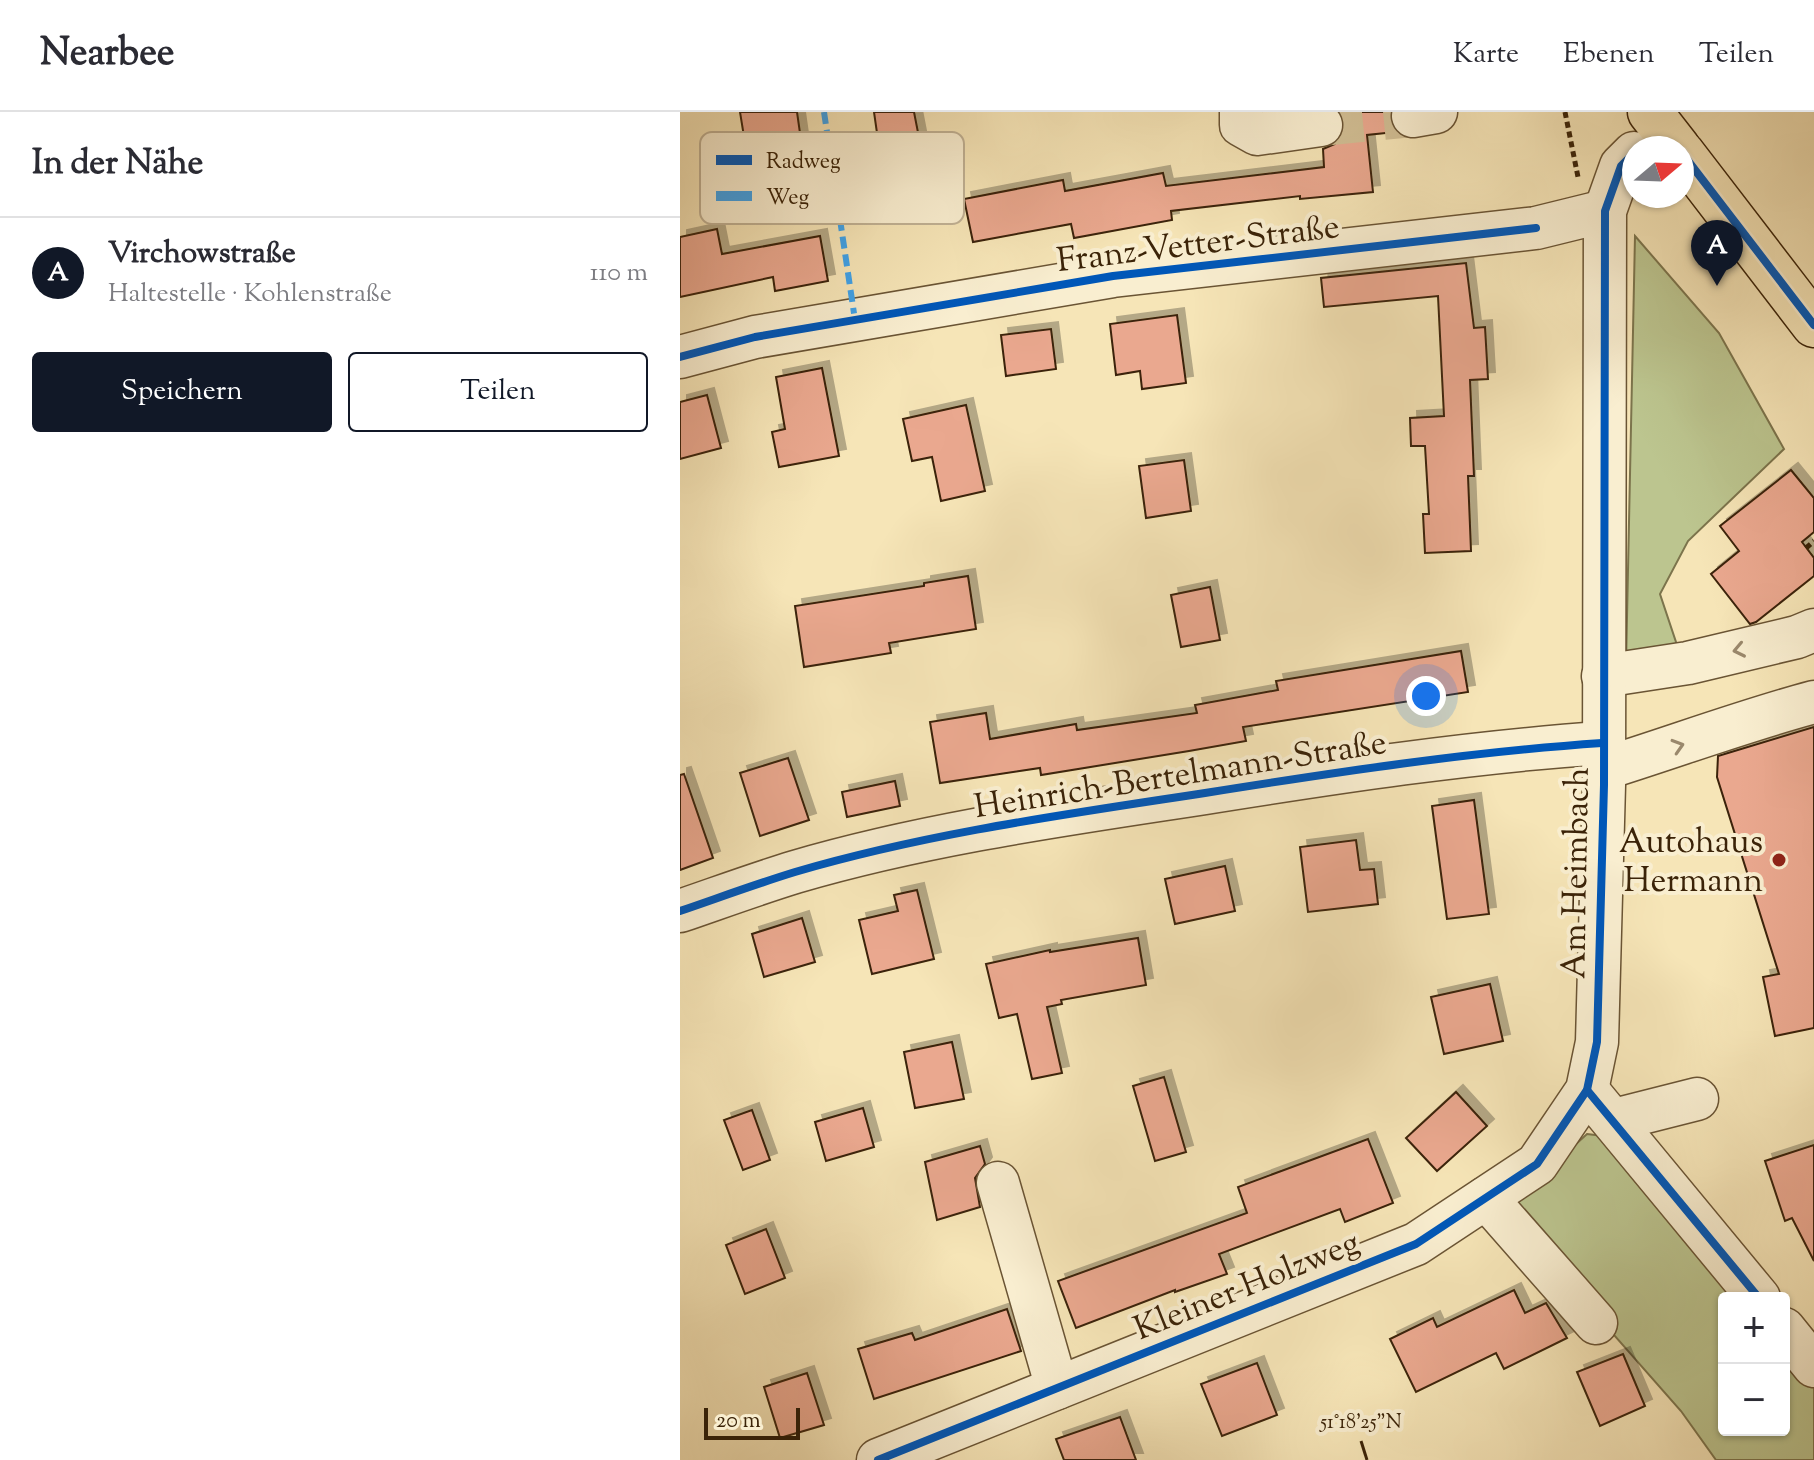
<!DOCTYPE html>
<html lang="de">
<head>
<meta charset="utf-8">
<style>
	:root { --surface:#fff; --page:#f7f7f7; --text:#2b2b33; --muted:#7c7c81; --line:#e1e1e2; --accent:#111827 }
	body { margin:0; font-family:"Sorts Mill Goudy",serif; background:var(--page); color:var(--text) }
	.controls { position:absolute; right:24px; bottom:24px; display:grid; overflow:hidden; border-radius:8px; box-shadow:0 2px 6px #0004 }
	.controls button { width:72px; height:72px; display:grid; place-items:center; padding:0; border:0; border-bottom:2px solid var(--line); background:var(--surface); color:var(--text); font:40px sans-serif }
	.compass { position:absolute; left:942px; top:24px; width:72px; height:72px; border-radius:50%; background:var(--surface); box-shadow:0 2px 6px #0004; rotate:71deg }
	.scale { position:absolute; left:24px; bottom:20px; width:96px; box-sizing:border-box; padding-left:8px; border:4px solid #3b2308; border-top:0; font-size:22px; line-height:28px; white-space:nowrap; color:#3b2308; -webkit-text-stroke:6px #f9eed0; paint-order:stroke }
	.you { position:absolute; left:746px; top:584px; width:28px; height:28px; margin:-20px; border:6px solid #fff; border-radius:50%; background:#1a73e8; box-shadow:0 0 0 12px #1a73e833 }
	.badge { display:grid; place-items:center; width:52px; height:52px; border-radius:50%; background:var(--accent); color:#fff; font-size:26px; font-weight:700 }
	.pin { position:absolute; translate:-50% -66px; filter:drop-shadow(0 2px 4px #0008) }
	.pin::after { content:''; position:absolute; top:42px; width:28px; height:24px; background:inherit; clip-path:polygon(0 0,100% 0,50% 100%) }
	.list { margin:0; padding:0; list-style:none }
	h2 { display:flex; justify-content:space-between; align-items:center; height:104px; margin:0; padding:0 32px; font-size:34px }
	h2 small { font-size:26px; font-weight:400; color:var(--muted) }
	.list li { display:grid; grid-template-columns:52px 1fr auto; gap:24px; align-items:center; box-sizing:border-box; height:112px; padding:0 32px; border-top:2px solid var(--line) }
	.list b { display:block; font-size:30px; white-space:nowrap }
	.list p { margin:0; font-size:26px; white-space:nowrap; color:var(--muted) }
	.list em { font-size:26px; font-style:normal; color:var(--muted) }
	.actions { display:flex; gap:16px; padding:24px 32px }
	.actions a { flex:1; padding:18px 0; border:2px solid var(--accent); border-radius:8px; text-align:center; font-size:28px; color:var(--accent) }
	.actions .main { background:var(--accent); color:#fff }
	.map { position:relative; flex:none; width:1134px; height:1348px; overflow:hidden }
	header { display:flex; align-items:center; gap:48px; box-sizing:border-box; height:112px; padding:0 40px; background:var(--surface); border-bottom:2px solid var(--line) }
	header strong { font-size:38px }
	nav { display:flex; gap:44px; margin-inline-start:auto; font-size:28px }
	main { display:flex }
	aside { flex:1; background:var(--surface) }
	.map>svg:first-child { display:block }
	.green { fill:#bcc58f; stroke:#7c744c; stroke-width:2 }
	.building { fill:#eaa88f; stroke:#3b2308; stroke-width:2; filter:url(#shadow) }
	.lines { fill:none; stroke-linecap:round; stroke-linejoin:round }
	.minor-tunnel { stroke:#d1be94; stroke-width:42; stroke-dasharray:42 21; stroke-linecap:butt }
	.minor-casing { stroke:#6a5434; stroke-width:45 }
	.major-casing { stroke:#3b2308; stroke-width:47 }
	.path { stroke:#3b2308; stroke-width:5; stroke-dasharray:6 4; stroke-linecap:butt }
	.minor { stroke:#f9eed0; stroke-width:42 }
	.major { stroke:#f6e5b7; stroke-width:44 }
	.quiet { stroke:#3fa2e9; stroke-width:6; stroke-dasharray:12 6; stroke-linecap:butt }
	.cycleway-casing { stroke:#f9eed0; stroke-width:13 }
	.cycleway { stroke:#0057b8; stroke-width:8 }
	.oneway { stroke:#9a886c }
	.ticks { fill:none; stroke:#3b2308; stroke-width:3 }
	.poi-dot { fill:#8f2418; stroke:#f9eed0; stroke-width:3 }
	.labels { text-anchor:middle; stroke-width:8; stroke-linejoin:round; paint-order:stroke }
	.street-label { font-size:34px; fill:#3b2308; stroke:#f9eed0 }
	.poi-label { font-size:34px; fill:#3b2308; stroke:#f9eed0; text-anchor:end }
	.key { fill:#f9eed0; stroke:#c0b194; stroke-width:2 }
	.key-label { font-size:22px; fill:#3b2308 }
	.ticks-label { font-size:20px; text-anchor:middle; fill:#3b2308; stroke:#f9eed0; stroke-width:8; stroke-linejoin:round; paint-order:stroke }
</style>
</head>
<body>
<header>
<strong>Nearbee</strong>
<nav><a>Karte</a><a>Ebenen</a><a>Teilen</a></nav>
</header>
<main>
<aside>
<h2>In der Nähe<small></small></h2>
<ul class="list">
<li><span class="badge">A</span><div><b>Virchowstraße</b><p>Haltestelle · Kohlenstraße</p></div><em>110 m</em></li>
</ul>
<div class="actions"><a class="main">Speichern</a><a>Teilen</a></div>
</aside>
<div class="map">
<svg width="1134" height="1348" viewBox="0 0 1134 1348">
	<defs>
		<filter id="shadow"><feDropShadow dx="7" dy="-7" stdDeviation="0" flood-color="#0004"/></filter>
	</defs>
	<rect width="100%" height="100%" fill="#f6e5b7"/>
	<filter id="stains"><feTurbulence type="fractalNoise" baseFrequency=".0025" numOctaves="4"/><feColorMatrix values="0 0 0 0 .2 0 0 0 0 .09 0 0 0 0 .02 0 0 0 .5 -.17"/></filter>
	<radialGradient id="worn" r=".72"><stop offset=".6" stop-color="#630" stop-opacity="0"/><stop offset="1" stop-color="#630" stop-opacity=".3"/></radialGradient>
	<!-- green -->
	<g class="green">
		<path d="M955,124L1039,221L1104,337L1008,429L980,482L1000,542L946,553Z"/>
		<path d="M907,1022L931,1025L1063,1186H1044V1318H1104V1236L1134,1273V1348H1036L1001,1299L824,1098Z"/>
	</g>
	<!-- building -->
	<g class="building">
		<path d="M60,0H117L121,28L66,37Z"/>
		<path d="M194,0H234L252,92L208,98Z"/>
		<path d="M661,0H710V9L716,20L687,23L693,80L620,87V84L491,99L492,108L394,126L391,112L293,130L284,87L383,68L385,79L483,61L486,74L644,55L643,37L655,32L663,21L665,10Z"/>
		<path d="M37,117L42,142L140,124L148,169L95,179L93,165L0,185V125Z"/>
		<path d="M786,151L794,216L805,215L808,267L790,268L794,364H788L791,439L745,441L743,402H749L745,334H731L730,306L764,304L758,184L644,195L641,166Z"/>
		<path d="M497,203L506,271L462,277L460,259L436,263L430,212Z"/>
		<path d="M371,217L376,257L326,264L321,223Z"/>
		<path d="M142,256L159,344L99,355L92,320L105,317L96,265Z"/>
		<path d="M27,283L41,336L0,347V290Z"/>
		<path d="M286,293L305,379L261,389L252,345L232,349L223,307Z"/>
		<path d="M504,348L511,399L466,406L459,354Z"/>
		<path d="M1111,358L1134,386V420L1122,430L1134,446V464L1076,510L1070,512L1031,462L1059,439L1040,414Z"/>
		<path d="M288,464L296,517L209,531L211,541L124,555L115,494L244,474V471Z"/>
		<path d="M530,475L540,528L501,535L491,483Z"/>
		<path d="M781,539L788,580L563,615L566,629L509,639L361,663L360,656L260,671L250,610L306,601L310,627L396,612L397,618L517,601L515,593L598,578L596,569Z"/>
		<path d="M1134,615V916L1095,924L1083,865L1099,862L1037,665L1038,644Z"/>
		<path d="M108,646L129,708L80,724L60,661Z"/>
		<path d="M4,662L33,746L0,758V663Z"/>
		<path d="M215,669L220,694L167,705L162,680Z"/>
		<path d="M794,688L809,802L767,807L752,694Z"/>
		<path d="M676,728L680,758L694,757L698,792L628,800L620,735Z"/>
		<path d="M545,754L555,799L495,812L485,767Z"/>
		<path d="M237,778L254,847L192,862L179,808L218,799L214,783Z"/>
		<path d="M122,806L135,850L84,865L72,822Z"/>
		<path d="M458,826L466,873L381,888L382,892L367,895L382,961L352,967L337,902L319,906L306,852L370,838V840Z"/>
		<path d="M810,872L823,929L764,942L751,885Z"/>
		<path d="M272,930L284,987L235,996L224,940Z"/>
		<path d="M484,965L506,1040L475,1049L453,974Z"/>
		<path d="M776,980L807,1014L757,1059L726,1026Z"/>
		<path d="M183,996L194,1035L146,1049L135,1010Z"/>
		<path d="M72,998L90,1048L63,1058L44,1008Z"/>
		<path d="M688,1027L713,1091L665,1110L660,1097L539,1142L547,1162L495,1180V1178L396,1216L378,1169L567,1101L558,1075Z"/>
		<path d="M1134,1033V1149L1112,1106L1105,1109L1085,1049Z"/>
		<path d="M300,1034L305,1052L295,1066L300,1095L257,1108L245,1050Z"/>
		<path d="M86,1117L105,1166L65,1182L46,1133Z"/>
		<path d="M834,1178L845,1201L866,1191L887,1226L824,1257L816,1241L736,1280L710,1227L753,1206L757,1215Z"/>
		<path d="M327,1197L341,1239L194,1287L178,1237L232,1221L235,1228Z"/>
		<path d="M943,1242L965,1294L920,1314L897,1260Z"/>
		<path d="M577,1251L597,1303L542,1324L521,1272Z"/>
		<path d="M127,1261L144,1313L100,1326L84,1275Z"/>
		<path d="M440,1305L456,1348H384L376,1327Z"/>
	</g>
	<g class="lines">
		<!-- minor-tunnel -->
		<path class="minor-tunnel" d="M641,13L733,4"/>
		<defs>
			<g id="minor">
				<path d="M561,0V13L577,22L641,13"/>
				<path d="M733,4L756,0"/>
				<path d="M0,245L75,225L433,164L856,116L925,99"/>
				<path d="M923,564L1008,551L1117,525L1134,518"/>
				<path d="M923,657C994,635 1063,609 1134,590"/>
				<path d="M0,799C38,786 76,772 115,760C248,721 388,702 525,681C657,660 789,640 922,631"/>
				<path d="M907,978L1079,1186"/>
				<path d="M934,1008L1017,987"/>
				<path d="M318,1071L377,1276"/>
				<path d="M806,1086L916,1211"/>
				<path d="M1104,1217L1134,1254"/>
				<path d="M198,1348L736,1132L857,1052L907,978L917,930L924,673L925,99L941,54L954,41"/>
			</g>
			<g id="major">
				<path d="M970,0L998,36"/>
				<path d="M1002,41L1134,213"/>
			</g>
		</defs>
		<!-- minor casing -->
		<use href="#minor" class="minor-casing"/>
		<!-- major casing -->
		<use href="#major" class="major-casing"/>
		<!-- path -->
		<g class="path">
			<path d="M885,0L898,65"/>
			<path d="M1126,436L1134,429"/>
		</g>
		<!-- minor -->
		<use href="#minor" class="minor"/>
		<!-- major -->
		<use href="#major" class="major"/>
		<!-- quiet -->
		<path class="quiet" d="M144,0L175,208"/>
		<defs>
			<g id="cycleway">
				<path d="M1002,41L1134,213"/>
				<path d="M0,245L75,225L433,164L856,116"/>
				<path d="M0,799C38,786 76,772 115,760C248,721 388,702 525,681C657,660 789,640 922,631"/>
				<path d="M907,978L1079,1186"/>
				<path d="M198,1348L736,1132L857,1052L907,978L917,930L924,673L925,99L941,54L954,41"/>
			</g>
		</defs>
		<!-- cycleway casing -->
		<use href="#cycleway" class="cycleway-casing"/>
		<!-- cycleway -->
		<use href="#cycleway" class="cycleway"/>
	</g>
	<!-- one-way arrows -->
	<defs><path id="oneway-chevron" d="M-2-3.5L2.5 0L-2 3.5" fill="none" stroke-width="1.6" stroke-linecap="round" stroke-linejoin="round" transform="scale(2)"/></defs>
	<g class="oneway">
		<use href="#oneway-chevron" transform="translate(1059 538) rotate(168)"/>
		<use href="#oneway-chevron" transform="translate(998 634) rotate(-17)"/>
	</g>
	<!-- ticks -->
	<path class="ticks" d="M681,1329L687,1348"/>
	<!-- markers -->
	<circle class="poi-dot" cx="1099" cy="748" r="8"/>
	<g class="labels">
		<!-- street labels -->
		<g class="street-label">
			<text transform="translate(518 130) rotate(-7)" y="12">Franz-Vetter-Straße</text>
			<text transform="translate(500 661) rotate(-9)" y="12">Heinrich-Bertelmann-Straße</text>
			<text transform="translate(894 761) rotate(-89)" y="12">Am Heimbach</text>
			<text transform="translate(566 1172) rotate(-22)" y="12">Kleiner Holzweg</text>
		</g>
		<!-- poi labels -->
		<g class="poi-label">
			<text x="1083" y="740">Autohaus<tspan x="1083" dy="39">Hermann</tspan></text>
		</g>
	</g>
	<!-- legend -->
	<rect x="20" y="20" width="264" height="92" rx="12" class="key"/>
	<rect x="36" y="43" width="36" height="10" fill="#0057b8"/>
	<rect x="36" y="79" width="36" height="10" fill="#3fa2e9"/>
	<g class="key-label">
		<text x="86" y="56">Radweg</text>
		<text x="86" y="92">Weg</text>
	</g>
	<g class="ticks-label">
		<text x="681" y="1316">51°18'25"N</text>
	</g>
	<rect width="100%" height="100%" filter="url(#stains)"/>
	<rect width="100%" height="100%" fill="url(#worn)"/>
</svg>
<div class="controls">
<button>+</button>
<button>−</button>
</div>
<svg class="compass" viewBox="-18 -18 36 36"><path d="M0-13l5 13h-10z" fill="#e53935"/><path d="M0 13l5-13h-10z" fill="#7c7c81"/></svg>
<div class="scale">20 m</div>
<div class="you"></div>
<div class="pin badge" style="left:1037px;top:174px">A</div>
</div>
</main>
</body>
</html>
